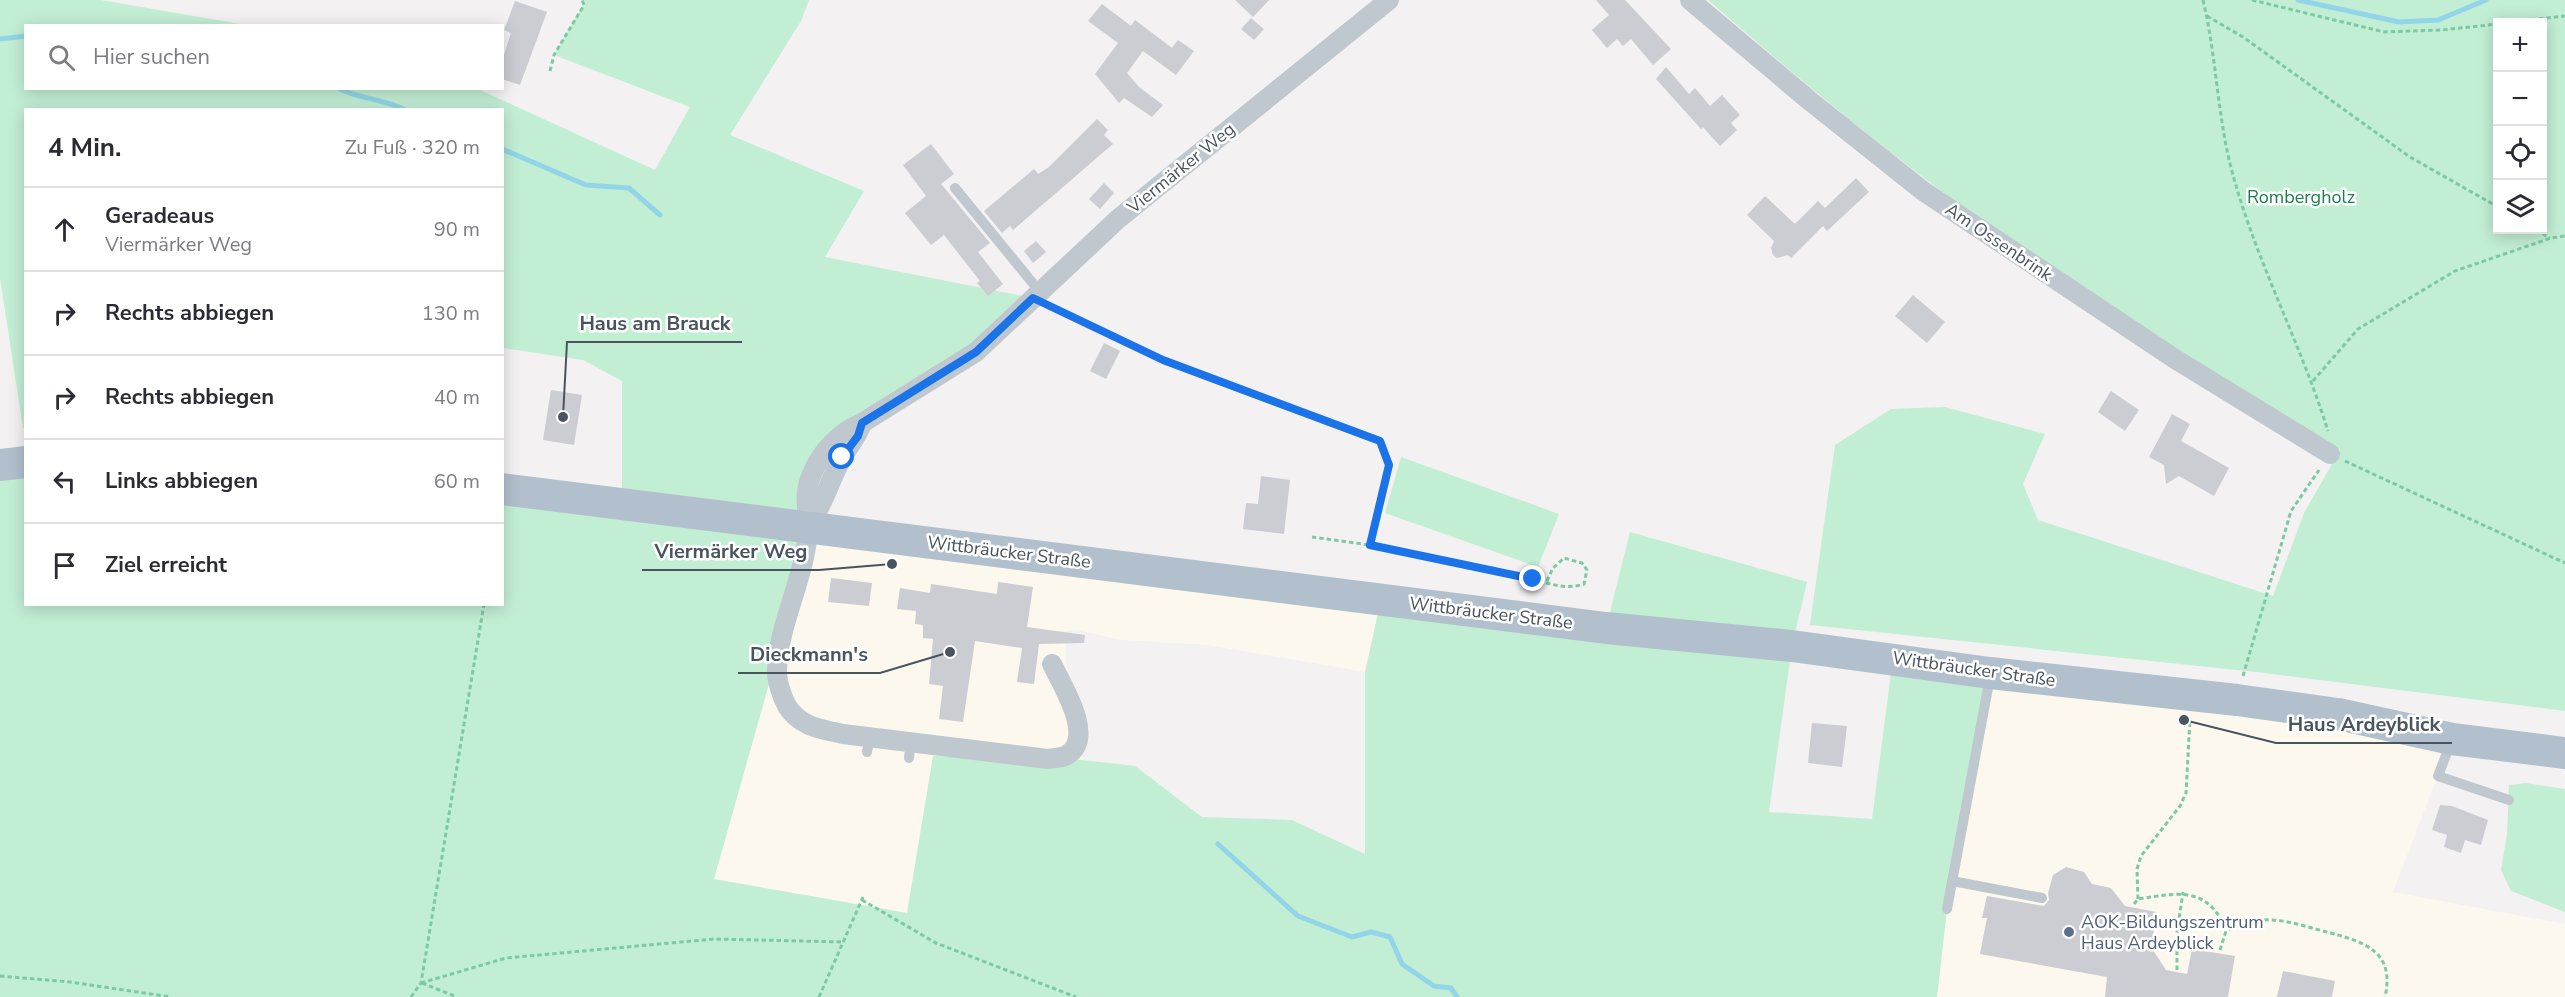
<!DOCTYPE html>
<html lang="de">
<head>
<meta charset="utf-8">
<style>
	:root { --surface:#fff; --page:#f7f7f7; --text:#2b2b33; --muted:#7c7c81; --line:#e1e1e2 }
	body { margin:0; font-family:"Nunito Sans",sans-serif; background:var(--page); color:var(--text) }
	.controls { position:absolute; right:18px; top:18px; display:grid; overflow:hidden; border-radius:0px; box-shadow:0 3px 15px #0003 }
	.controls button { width:54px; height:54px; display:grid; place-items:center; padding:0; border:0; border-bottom:2px solid var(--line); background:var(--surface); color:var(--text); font:30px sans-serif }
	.stop { position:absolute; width:18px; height:18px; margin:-14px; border:4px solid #1a73e8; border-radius:50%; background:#fff }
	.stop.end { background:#1a73e8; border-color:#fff; box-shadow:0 2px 6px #0008 }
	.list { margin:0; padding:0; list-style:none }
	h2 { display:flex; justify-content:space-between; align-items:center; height:78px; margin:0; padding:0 24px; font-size:26px }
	h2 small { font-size:20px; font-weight:400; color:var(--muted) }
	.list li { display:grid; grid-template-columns:39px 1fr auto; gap:18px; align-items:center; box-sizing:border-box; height:84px; padding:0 24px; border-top:2px solid var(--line) }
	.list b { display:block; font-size:22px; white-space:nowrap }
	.list p { margin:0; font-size:20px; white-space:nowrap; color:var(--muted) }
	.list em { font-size:20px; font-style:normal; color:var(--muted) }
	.icon { flex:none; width:33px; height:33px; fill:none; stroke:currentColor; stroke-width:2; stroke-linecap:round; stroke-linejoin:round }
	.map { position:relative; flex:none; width:2565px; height:997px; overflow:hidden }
	.search { position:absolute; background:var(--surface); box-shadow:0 3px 15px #0003; left:24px; top:24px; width:480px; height:66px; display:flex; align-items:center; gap:15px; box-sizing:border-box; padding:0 21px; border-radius:0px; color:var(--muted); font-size:22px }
	.panel { position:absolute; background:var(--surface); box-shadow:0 3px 15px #0003; left:24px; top:108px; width:480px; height:498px; border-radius:0px }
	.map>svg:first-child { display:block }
	.commercial { fill:#fcf8ed }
	.green { fill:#c2eed4; fill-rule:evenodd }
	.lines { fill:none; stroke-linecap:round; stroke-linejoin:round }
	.stream { stroke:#92d5e8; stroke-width:5 }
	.building { fill:#cbcdd3 }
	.path { stroke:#7ccaa5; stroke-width:3; stroke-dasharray:4.5 3; stroke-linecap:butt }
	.lane { stroke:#c0c8cf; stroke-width:10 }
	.street { stroke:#c0c8cf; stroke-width:20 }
	.primary { stroke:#b2c0ce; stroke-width:32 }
	.route { stroke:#1a73e8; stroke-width:8 }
	.service-dot { fill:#5c6f8a; stroke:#fff; stroke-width:2 }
	.labels { text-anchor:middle; stroke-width:5; stroke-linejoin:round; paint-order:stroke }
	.street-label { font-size:18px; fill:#4a545e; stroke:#fff }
	.park-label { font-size:18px; fill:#1c7d4e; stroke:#fff }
	.service-label { font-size:18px; fill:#4e5e75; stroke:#fff; text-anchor:start }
	.leader { fill:none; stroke:#4a545e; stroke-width:2 }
	.callout-dot { fill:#4a545e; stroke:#fff; stroke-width:2 }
	.callout-label { font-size:20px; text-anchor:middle; font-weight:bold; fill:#4a545e; stroke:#fff; stroke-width:5; stroke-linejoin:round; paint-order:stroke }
</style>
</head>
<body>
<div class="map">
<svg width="2565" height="997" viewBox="0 0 2565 997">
	<rect width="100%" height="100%" fill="#f3f1f1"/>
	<!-- commercial -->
	<g class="commercial">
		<path d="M808,527L1381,600L1365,672L1208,645L1120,640L1076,630L1066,631V664L1084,712L1082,760L933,756L908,913L713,879L780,645Z"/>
		<path d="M1990,673L2452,739L2393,892L2565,924V997H1937L1947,909Z"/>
	</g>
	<!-- green -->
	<g class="green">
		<path d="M0,0H101L246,25L26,26V88L478,89L655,170L690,107L554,55L583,5L582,0H809L801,21L730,135L864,191L825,257L1033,298L813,471L780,645L714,879L907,913L933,756L1082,760L1135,766L1202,817L1292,820L1365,854V672L1381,600L1606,628L1630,532L1807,582L1792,646L1769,812L1872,819L1893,658L1990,673L1947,909L1937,997H0V465L25,462L26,604H502L503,489L622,504V381L583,360L503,348L502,110H26V428H23L0,278Z"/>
		<path d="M1708,0H2565V711L2256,672L1810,625L1835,445L1891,409L1945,407L2045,434L2023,484L2038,520L2273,596L2304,513L2340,450C2218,377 2095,304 1980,220C1886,151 1796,77 1708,0ZM2498,22H2542V230H2498Z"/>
		<path d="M1401,457L1559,514L1538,567L1385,513Z"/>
		<path d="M2526,783L2565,789V912L2511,891L2501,870L2507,834L2509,785Z"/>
	</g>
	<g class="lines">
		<!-- stream -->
		<g class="stream">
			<path d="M2298,0L2399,22L2438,20L2486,0"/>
			<path d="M0,39L26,36"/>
			<path d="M338,88C360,100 384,98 405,110"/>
			<path d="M502,149L586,185L629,188L660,215"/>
			<path d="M1218,844L1298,916L1352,937L1371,932L1390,937L1402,964L1434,986L1451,988L1457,997"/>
		</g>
	</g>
	<!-- building -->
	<g class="building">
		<path d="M1235,0H1269L1253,17Z"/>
		<path d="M1596,0H1625L1671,49L1653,65L1631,39L1623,46L1617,39L1607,48L1592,30L1609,15Z"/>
		<path d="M515,1L547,12L520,85L502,79V61L511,33L504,30Z"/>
		<path d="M1102,4L1131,26L1135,20L1172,48L1178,40L1194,51L1176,75L1143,51L1127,73L1139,87L1163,105L1152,117L1124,98L1119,103L1095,74L1118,43L1088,21Z"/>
		<path d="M1251,18L1264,29L1254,40L1241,29Z"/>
		<path d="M1666,67L1689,94L1695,88L1710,106L1722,95L1740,115L1731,123L1737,130L1720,146L1703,127L1701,129L1656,79Z"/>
		<path d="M1097,119L1108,130L1104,135L1113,144L1013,230L1010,226L1002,233L984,211L1034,169L1038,174L1049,167Z"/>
		<path d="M931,144L954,174L941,184L990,243L978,252L1003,284L988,296L977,283L980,281L944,235L931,245L905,213L926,196L903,165Z"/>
		<path d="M1856,178L1869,192L1827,231L1823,226L1791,258L1788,255L1777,258L1773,255L1771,248L1774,241L1747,215L1765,196L1795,224L1818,201L1825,208Z"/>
		<path d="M1104,183L1114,193L1100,209L1089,199Z"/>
		<path d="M1036,241L1046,252L1033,263L1024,251Z"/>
		<path d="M1913,295L1945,322L1927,343L1895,316Z"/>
		<path d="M1104,343L1120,351L1106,379L1090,371Z"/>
		<path d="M551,390L582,395L574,445L543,440Z"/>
		<path d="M2111,391L2139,410L2125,431L2098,412Z"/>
		<path d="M2172,414L2190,424L2181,441L2229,468L2214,496L2179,476L2166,484L2164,465L2149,457Z"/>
		<path d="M1261,476L1290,480L1284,534L1243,529L1246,503L1258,504Z"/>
		<path d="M831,578L872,583L869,606L828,602Z"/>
		<path d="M998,582L1033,587L1027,627L1085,635L1084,643L1039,644L1034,684L1017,682L1022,648L975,641L963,722L939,719L943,686L929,684L933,639L923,638V625L915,624L916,611L897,609L900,588L930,593L931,584L997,594Z"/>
		<path d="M1812,723L1847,726L1842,767L1808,763Z"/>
		<path d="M2440,805L2452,806L2488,820L2481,845L2465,840L2461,853L2444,847L2447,835L2432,830Z"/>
		<path d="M2066,867L2084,872L2092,884L2111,888L2125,906L2157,912L2151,947L2166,970L2187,974L2192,949L2235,956L2228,997H2105L2107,977L1980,954L1987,918H1982L1987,896L2044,906L2049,900L2048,893L2053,875Z"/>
		<path d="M2283,971L2335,981L2332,997H2277Z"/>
	</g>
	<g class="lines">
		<!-- path -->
		<g class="path">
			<path d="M2203,0C2217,58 2217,118 2233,175C2257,263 2301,344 2328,431"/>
			<path d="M2252,0L2384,32L2442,30L2498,24"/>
			<path d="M2207,16L2243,37L2410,157L2498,207"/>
			<path d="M2509,22L2565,16"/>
			<path d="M550,71L554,55L584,5L582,0"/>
			<path d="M2536,230L2550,238"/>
			<path d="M1051,306L1163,360L1379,441L1389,465L1370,545L1312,537"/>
			<path d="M2313,381L2358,329L2455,271L2551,238L2565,236"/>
			<path d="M2345,461L2565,563"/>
			<path d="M1370,545L1533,579C1551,584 1566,590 1584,584L1587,570L1582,563L1564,558L1553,568L1546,583"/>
			<path d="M2243,676L2291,511L2319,470"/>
			<path d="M2138,899L2137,869L2141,856L2180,806L2186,793L2190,719"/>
			<path d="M862,900L936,943L1076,997"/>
			<path d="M2134,904L2138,899C2177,893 2209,885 2226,931"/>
			<path d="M2220,950L2226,931C2262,912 2286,921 2323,931C2361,941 2396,949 2385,997"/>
			<path d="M2177,970V933L2183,892"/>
			<path d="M0,976L70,982L171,997"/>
			<path d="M421,983L506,958L714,939L844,942"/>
			<path d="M422,983L457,997"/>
			<path d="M411,997L421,983L484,604"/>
			<path d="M819,997L863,897"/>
		</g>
		<!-- lane -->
		<g class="lane">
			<path d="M955,188L1040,292"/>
			<path d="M2451,742L2438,776L2509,800"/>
			<path d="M867,752L870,736"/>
			<path d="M909,758L911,741"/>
			<path d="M1952,881L2042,898"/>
			<path d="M1947,909L1990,677"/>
		</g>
		<!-- street -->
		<g class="street">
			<path d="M1690,0L1810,101L1923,191L2175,359L2330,454"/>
			<path d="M808,527C823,506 829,482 841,460C848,446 857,438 862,423"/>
			<path d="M1052,664C1062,685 1096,738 1067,755C1062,758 1053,758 1048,759L843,734C821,729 800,727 787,706C782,697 777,682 777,671C778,623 806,577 808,528C809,506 802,497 812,474C821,452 839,432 862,423L976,352L1118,219L1389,0"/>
		</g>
		<!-- primary -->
		<g class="primary">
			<path d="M0,465L26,462"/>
			<path d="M502,489L1606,628L1792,646L1990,673L2237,700L2338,714L2452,739L2565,753"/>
		</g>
	</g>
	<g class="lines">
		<!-- route -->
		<path class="route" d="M842,457L858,436L862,423L976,352L1033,298L1163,360L1380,441L1389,465L1370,545L1533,579"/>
	</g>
	<!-- markers -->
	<circle class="service-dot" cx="2069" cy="932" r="6"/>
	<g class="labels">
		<!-- street labels -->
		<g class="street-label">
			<text transform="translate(1181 168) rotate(-39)" y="6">Viermärker Weg</text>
			<text transform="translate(1999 242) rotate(34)" y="6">Am Ossenbrink</text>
			<text transform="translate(1009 552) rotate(7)" y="6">Wittbräucker Straße</text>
			<text transform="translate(1491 613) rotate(7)" y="6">Wittbräucker Straße</text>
			<text transform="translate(1974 669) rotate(8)" y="6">Wittbräucker Straße</text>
		</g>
		<!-- park labels -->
		<g class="park-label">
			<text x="2301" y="203">Rombergholz</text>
		</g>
		<!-- service labels -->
		<g class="service-label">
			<text x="2081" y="928">AOK-Bildungszentrum<tspan x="2081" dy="21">Haus Ardeyblick</tspan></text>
		</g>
	</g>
	<!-- callouts -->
	<path class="leader" d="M563 417L567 342H742M892 564L819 570H642M950 652L880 673H738M2184 720L2276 743H2452"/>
	<g class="callout-dot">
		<circle cx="563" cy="417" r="6"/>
		<circle cx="892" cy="564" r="6"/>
		<circle cx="950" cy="652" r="6"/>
		<circle cx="2184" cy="720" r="6"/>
	</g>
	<g class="callout-label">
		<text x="655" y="330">Haus am Brauck</text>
		<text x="731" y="558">Viermärker Weg</text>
		<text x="809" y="661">Dieckmann's</text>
		<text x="2364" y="731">Haus Ardeyblick</text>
	</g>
</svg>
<div class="controls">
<button>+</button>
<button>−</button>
<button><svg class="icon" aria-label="locate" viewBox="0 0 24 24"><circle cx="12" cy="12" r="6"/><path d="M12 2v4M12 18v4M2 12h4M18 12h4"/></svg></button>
<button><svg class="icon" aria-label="layers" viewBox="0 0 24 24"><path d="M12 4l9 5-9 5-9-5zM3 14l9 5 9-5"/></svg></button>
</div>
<div class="stop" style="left:842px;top:457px"></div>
<div class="stop end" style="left:1533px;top:579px"></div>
<div class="search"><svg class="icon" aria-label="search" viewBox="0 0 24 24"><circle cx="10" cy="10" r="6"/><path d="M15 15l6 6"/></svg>Hier suchen</div>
<section class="panel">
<h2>4 Min.<small>Zu Fuß · 320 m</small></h2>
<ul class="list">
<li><svg class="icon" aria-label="ahead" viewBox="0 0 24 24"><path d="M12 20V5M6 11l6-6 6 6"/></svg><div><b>Geradeaus</b><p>Viermärker Weg</p></div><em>90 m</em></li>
<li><svg class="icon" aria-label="right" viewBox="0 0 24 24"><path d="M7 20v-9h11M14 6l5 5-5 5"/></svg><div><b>Rechts abbiegen</b></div><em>130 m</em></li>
<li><svg class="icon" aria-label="right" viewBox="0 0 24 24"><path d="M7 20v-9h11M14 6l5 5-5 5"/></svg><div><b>Rechts abbiegen</b></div><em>40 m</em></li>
<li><svg class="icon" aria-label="left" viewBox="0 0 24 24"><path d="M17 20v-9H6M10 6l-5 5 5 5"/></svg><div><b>Links abbiegen</b></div><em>60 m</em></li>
<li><svg class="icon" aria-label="arrive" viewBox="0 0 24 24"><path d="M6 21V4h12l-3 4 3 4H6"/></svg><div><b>Ziel erreicht</b></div></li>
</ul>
</section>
</div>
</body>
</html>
